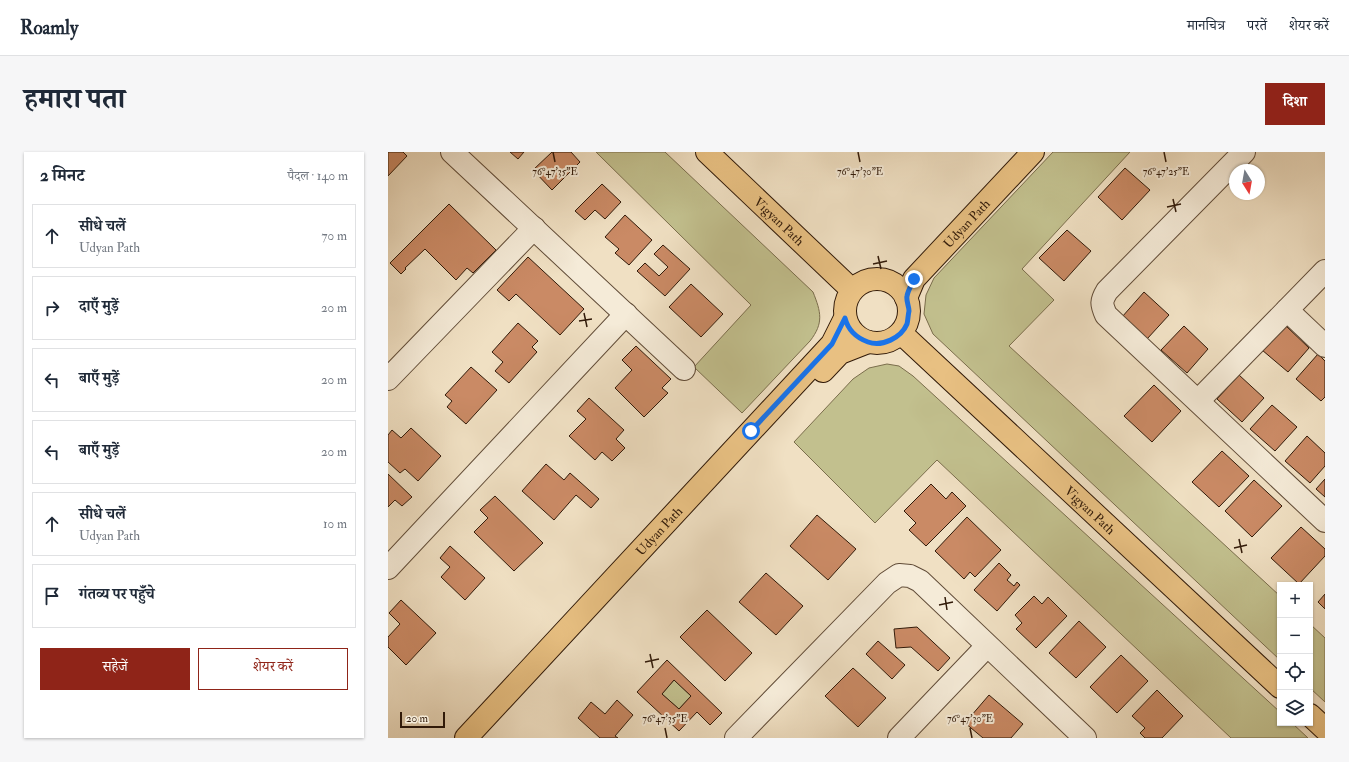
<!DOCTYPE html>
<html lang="hi">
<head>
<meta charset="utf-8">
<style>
	:root { --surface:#fff; --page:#f6f6f7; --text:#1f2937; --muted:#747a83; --line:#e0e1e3; --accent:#8f2418 }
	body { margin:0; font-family:"IM FELL Double Pica","Noto Serif Devanagari",serif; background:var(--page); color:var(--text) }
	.controls { position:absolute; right:12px; bottom:12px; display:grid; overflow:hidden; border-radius:0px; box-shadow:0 1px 3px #0004 }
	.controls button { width:36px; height:36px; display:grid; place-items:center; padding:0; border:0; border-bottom:1px solid var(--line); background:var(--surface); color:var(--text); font:20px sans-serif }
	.compass { position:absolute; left:841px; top:12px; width:36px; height:36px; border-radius:50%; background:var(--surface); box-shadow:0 1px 3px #0004; rotate:169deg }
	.scale { position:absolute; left:12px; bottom:10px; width:45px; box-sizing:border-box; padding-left:4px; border:2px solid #311a09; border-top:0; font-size:11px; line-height:14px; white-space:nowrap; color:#311a09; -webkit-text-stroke:3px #f5ebd8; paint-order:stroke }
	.stop { position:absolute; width:12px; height:12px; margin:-9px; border:3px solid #1a73e8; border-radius:50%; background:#fff }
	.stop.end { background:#1a73e8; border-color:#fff; box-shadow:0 1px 4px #0008 }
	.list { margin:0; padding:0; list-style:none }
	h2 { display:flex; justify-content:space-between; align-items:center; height:52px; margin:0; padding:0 16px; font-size:17px }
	h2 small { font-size:13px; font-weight:400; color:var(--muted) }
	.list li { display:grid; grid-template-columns:26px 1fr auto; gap:12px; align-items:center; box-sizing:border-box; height:64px; margin:0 8px 8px; padding:0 8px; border:1px solid var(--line); border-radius:0px }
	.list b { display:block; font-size:15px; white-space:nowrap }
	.list p { margin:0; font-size:13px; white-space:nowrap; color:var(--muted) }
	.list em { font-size:13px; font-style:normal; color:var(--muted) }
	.actions { display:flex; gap:8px; padding:12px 16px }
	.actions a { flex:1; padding:9px 0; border:1px solid var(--accent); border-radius:0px; text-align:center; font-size:14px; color:var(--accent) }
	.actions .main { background:var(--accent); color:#fff }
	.icon { flex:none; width:22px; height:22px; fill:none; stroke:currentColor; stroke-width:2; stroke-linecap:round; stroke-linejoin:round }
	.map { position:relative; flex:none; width:937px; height:586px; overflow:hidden; border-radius:0px }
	header { display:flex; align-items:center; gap:24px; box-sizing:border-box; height:56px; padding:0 20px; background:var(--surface); border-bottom:1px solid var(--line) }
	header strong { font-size:19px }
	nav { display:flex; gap:22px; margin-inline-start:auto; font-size:14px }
	.intro { display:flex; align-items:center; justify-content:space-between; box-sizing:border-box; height:96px; padding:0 24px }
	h1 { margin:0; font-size:28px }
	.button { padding:10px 18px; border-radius:0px; background:var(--accent); color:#fff; font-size:14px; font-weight:700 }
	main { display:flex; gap:24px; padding:0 24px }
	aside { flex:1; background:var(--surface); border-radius:0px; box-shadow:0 1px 3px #0004 }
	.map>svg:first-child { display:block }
	.green { fill:#c2c08e; stroke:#7a6d4c }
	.building { fill:#ca8a65; stroke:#311a09; fill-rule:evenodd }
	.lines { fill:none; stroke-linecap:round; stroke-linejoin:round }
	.minor-casing { stroke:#614c38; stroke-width:24 }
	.major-casing { stroke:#311a09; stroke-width:24 }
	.minor { stroke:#f5ebd8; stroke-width:22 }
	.major { stroke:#e8c082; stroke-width:22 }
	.route { stroke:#1a73e8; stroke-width:5 }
	.ticks { fill:none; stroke:#311a09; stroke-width:1.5 }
	.labels { text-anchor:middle; stroke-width:4; stroke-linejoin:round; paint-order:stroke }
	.street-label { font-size:13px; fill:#311a09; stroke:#f5ebd8 }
	.ticks-label { font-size:10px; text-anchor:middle; fill:#311a09; stroke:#f5ebd8; stroke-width:4; stroke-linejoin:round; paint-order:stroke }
</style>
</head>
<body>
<header>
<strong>Roamly</strong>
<nav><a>मानचित्र</a><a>परतें</a><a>शेयर करें</a></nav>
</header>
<div class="intro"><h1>हमारा पता</h1><a class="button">दिशा</a></div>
<main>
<aside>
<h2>2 मिनट<small>पैदल · 140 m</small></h2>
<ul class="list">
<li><svg class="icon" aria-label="ahead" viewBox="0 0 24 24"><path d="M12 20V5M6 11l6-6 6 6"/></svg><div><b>सीधे चलें</b><p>Udyan Path</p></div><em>70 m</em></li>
<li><svg class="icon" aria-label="right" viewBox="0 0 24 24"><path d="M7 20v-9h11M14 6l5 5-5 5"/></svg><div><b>दाएँ मुड़ें</b></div><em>20 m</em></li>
<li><svg class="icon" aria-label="left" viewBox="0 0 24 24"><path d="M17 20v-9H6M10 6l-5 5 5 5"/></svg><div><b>बाएँ मुड़ें</b></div><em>20 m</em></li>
<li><svg class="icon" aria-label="left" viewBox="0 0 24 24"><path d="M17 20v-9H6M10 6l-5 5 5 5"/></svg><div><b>बाएँ मुड़ें</b></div><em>20 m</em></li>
<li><svg class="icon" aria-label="ahead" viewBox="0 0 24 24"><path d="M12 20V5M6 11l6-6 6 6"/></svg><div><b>सीधे चलें</b><p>Udyan Path</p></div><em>10 m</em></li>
<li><svg class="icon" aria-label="arrive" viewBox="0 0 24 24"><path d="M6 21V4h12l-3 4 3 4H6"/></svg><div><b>गंतव्य पर पहुँचे</b></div></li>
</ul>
<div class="actions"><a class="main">सहेजें</a><a>शेयर करें</a></div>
</aside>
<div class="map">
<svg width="937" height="586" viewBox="0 0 937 586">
	<rect width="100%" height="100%" fill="#f0e0c3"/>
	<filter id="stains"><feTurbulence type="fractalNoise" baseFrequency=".005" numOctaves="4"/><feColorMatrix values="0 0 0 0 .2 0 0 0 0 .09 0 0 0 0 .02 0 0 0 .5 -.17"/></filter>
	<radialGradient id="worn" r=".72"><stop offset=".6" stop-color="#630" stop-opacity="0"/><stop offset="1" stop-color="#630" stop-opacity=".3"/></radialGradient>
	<!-- green -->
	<g class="green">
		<path d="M208,0H277L425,140C433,160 436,171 422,189L354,261L306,215L363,153Z"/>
		<path d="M665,0H742L634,117L666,148L621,194L892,444V508L545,182L536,162L538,143L546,126Z"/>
		<path d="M499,212L511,214L525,224L892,560V571H904L920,586H843L549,308L487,371L406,290L465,227L481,216Z"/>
		<path d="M922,472L937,486V550L922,536Z"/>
		<path d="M286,528L303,544L291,557L274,542Z"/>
	</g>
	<!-- building -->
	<g class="building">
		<path d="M0,0H15L19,4L0,24Z"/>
		<path d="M122,0H136L130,7Z"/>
		<path d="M164,0H183L192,10L164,38L145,18Z"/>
		<path d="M737,16L762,38L734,68L710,45Z"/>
		<path d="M214,32L233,50L217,67L207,58L197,68L187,59Z"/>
		<path d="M61,52L108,98L85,121L79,116L68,128L37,97L17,116L18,117L13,122L2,111Z"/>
		<path d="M237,63L264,88L241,113L227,101L231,97L217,85Z"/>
		<path d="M679,78L703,99L676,129L651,106Z"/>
		<path d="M275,93L302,117L277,144L249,119L257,111L271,124L280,115L266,102Z"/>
		<path d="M140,105L196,157L172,183L128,142L121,149L109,138Z"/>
		<path d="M303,132L335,162L313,185L281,155Z"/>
		<path d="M756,140L781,163L759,187L734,165Z"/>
		<path d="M130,171L150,189L144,195L149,200L121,231L107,219L115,210L104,200Z"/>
		<path d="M897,173L921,196L900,220L874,198Z"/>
		<path d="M796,174L820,197L799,221L773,198Z"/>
		<path d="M248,194L283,227L274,236L280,241L256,265L227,236L244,218L234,208Z"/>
		<path d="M930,202L937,209V245L933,249L908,227Z"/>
		<path d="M83,215L109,238L78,272L59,255L64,249L57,243Z"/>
		<path d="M851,223L876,246L854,270L829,247Z"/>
		<path d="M766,233L793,259L764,290L736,264Z"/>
		<path d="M201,246L236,278L228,287L237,296L224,309L214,300L207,308L181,284L198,267L189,259Z"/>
		<path d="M884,253L909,275L887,299L862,277Z"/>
		<path d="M23,276L53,304L30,329L17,317L12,321L0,310V283L4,278L13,286Z"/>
		<path d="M919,284L937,301V314L922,331L897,309Z"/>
		<path d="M834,299L861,324L831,355L804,330Z"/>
		<path d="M158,312L176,328L182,321L211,347L203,356L188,343L166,368L134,339Z"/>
		<path d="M0,322L24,345L14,354L7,348L0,355Z"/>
		<path d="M937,327V345L928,337Z"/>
		<path d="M866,328L894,354L864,385L837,359Z"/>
		<path d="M543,332L558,347L564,340L578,354L538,394L521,378L528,371L516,359Z"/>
		<path d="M107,344L155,391L126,419L86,380L100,366L92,358Z"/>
		<path d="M429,363L468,397L440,428L402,394Z"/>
		<path d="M579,365L613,398L587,425L582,420L576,427L547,399Z"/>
		<path d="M913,375L937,397V404L911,432L883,406Z"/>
		<path d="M62,394L97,426L77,448L53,425L62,415L52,406Z"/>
		<path d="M611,411L623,423L619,428L626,434L629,430L632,433L609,459L586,438Z"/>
		<path d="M378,421L415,454L388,483L351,450Z"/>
		<path d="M937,442V457L930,450Z"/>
		<path d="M646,444L654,452L660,445L679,464L648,496L628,477L634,471L627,463Z"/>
		<path d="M13,448L48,481L18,513L0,495V485L12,472L1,461Z"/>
		<path d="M319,458L364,501L337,529L292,485Z"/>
		<path d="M691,469L718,495L688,526L661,501Z"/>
		<path d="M529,475L562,506L550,519L523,495L508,496L506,477Z"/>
		<path d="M490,489L517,513L504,527L478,502Z"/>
		<path d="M733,503L760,529L729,561L702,535Z"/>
		<path d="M279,508L334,561L322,573L309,560L291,579L249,540ZM286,528L303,544L291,557L274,542Z"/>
		<path d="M465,516L498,546L470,575L437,544Z"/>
		<path d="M769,538L795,564L774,586H757L752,581L757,576L744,564Z"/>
		<path d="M601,543L635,572L623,586H595L577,571Z"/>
		<path d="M229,548L245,563L227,584L230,586H212L190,566L203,550L217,562Z"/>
	</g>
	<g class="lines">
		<defs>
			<g id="minor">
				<path d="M64,0L296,217"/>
				<path d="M856,0L719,139C713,149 713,152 718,163L937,369"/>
				<path d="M899,158L937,194"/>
				<path d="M0,227L146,76"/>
				<path d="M810,249L937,119"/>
				<path d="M0,416L238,162"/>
				<path d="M348,586L499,431L511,423L522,424L532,429L697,586"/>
				<path d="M511,586L599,494"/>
			</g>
			<g id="major">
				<path id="s1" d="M319,0L464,138"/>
				<circle cx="489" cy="159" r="32"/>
				<path id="s2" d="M518,146L526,127L645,0"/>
				<path id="s3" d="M513,181L892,535"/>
				<path d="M435,219L452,201L480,190"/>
				<path d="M922,563L937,577"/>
				<path id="s4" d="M78,586L444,192L457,166"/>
			</g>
		</defs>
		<!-- minor casing -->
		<use href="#minor" class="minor-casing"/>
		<!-- major casing -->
		<use href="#major" class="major-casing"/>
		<!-- minor -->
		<use href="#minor" class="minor"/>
		<!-- major -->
		<use href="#major" class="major"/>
	</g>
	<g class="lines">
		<!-- route -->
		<path class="route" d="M363,279L444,192L457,166C460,178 469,186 480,190C494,195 513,186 519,172C520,168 520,163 521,159C521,154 518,149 519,144C520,138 524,132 526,127"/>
	</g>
	<!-- ticks -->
	<path class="ticks" d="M165,0L167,10M470,0L472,10M776,0L778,10M785,47L788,60M779,55L793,52M490,104L493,117M485,112L499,109M196,161L199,175M191,169L204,167M851,387L854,401M846,396L859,393M557,445L559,458M551,453L565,450M262,502L265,516M257,510L271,507M277,576L279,586M582,576L584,586"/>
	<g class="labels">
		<!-- street labels -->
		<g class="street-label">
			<text dy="5" stroke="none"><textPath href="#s1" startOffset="100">Vigyan Path</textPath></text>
			<text dy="5" stroke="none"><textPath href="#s2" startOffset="97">Udyan Path</textPath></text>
			<text dy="5" stroke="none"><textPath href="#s3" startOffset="259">Vigyan Path</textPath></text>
			<text dy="5" stroke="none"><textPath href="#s4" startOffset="283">Udyan Path</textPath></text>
		</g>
	</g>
	<g class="ticks-label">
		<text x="167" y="23">76°47'35"E</text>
		<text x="472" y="23">76°47'30"E</text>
		<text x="778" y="23">76°47'25"E</text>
		<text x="277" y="570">76°47'35"E</text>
		<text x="582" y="570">76°47'30"E</text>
	</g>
	<rect width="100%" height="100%" filter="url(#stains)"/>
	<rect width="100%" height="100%" fill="url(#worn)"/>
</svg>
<div class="controls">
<button>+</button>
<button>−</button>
<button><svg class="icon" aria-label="locate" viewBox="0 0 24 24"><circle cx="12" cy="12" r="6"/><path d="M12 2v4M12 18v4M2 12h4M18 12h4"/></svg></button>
<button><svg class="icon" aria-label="layers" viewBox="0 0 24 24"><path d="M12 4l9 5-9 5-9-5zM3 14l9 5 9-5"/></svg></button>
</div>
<svg class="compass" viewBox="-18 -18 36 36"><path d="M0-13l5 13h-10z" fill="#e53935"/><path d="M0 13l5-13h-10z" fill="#747a83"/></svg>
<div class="scale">20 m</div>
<div class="stop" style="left:363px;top:279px"></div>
<div class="stop end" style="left:526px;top:127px"></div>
</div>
</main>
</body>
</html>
